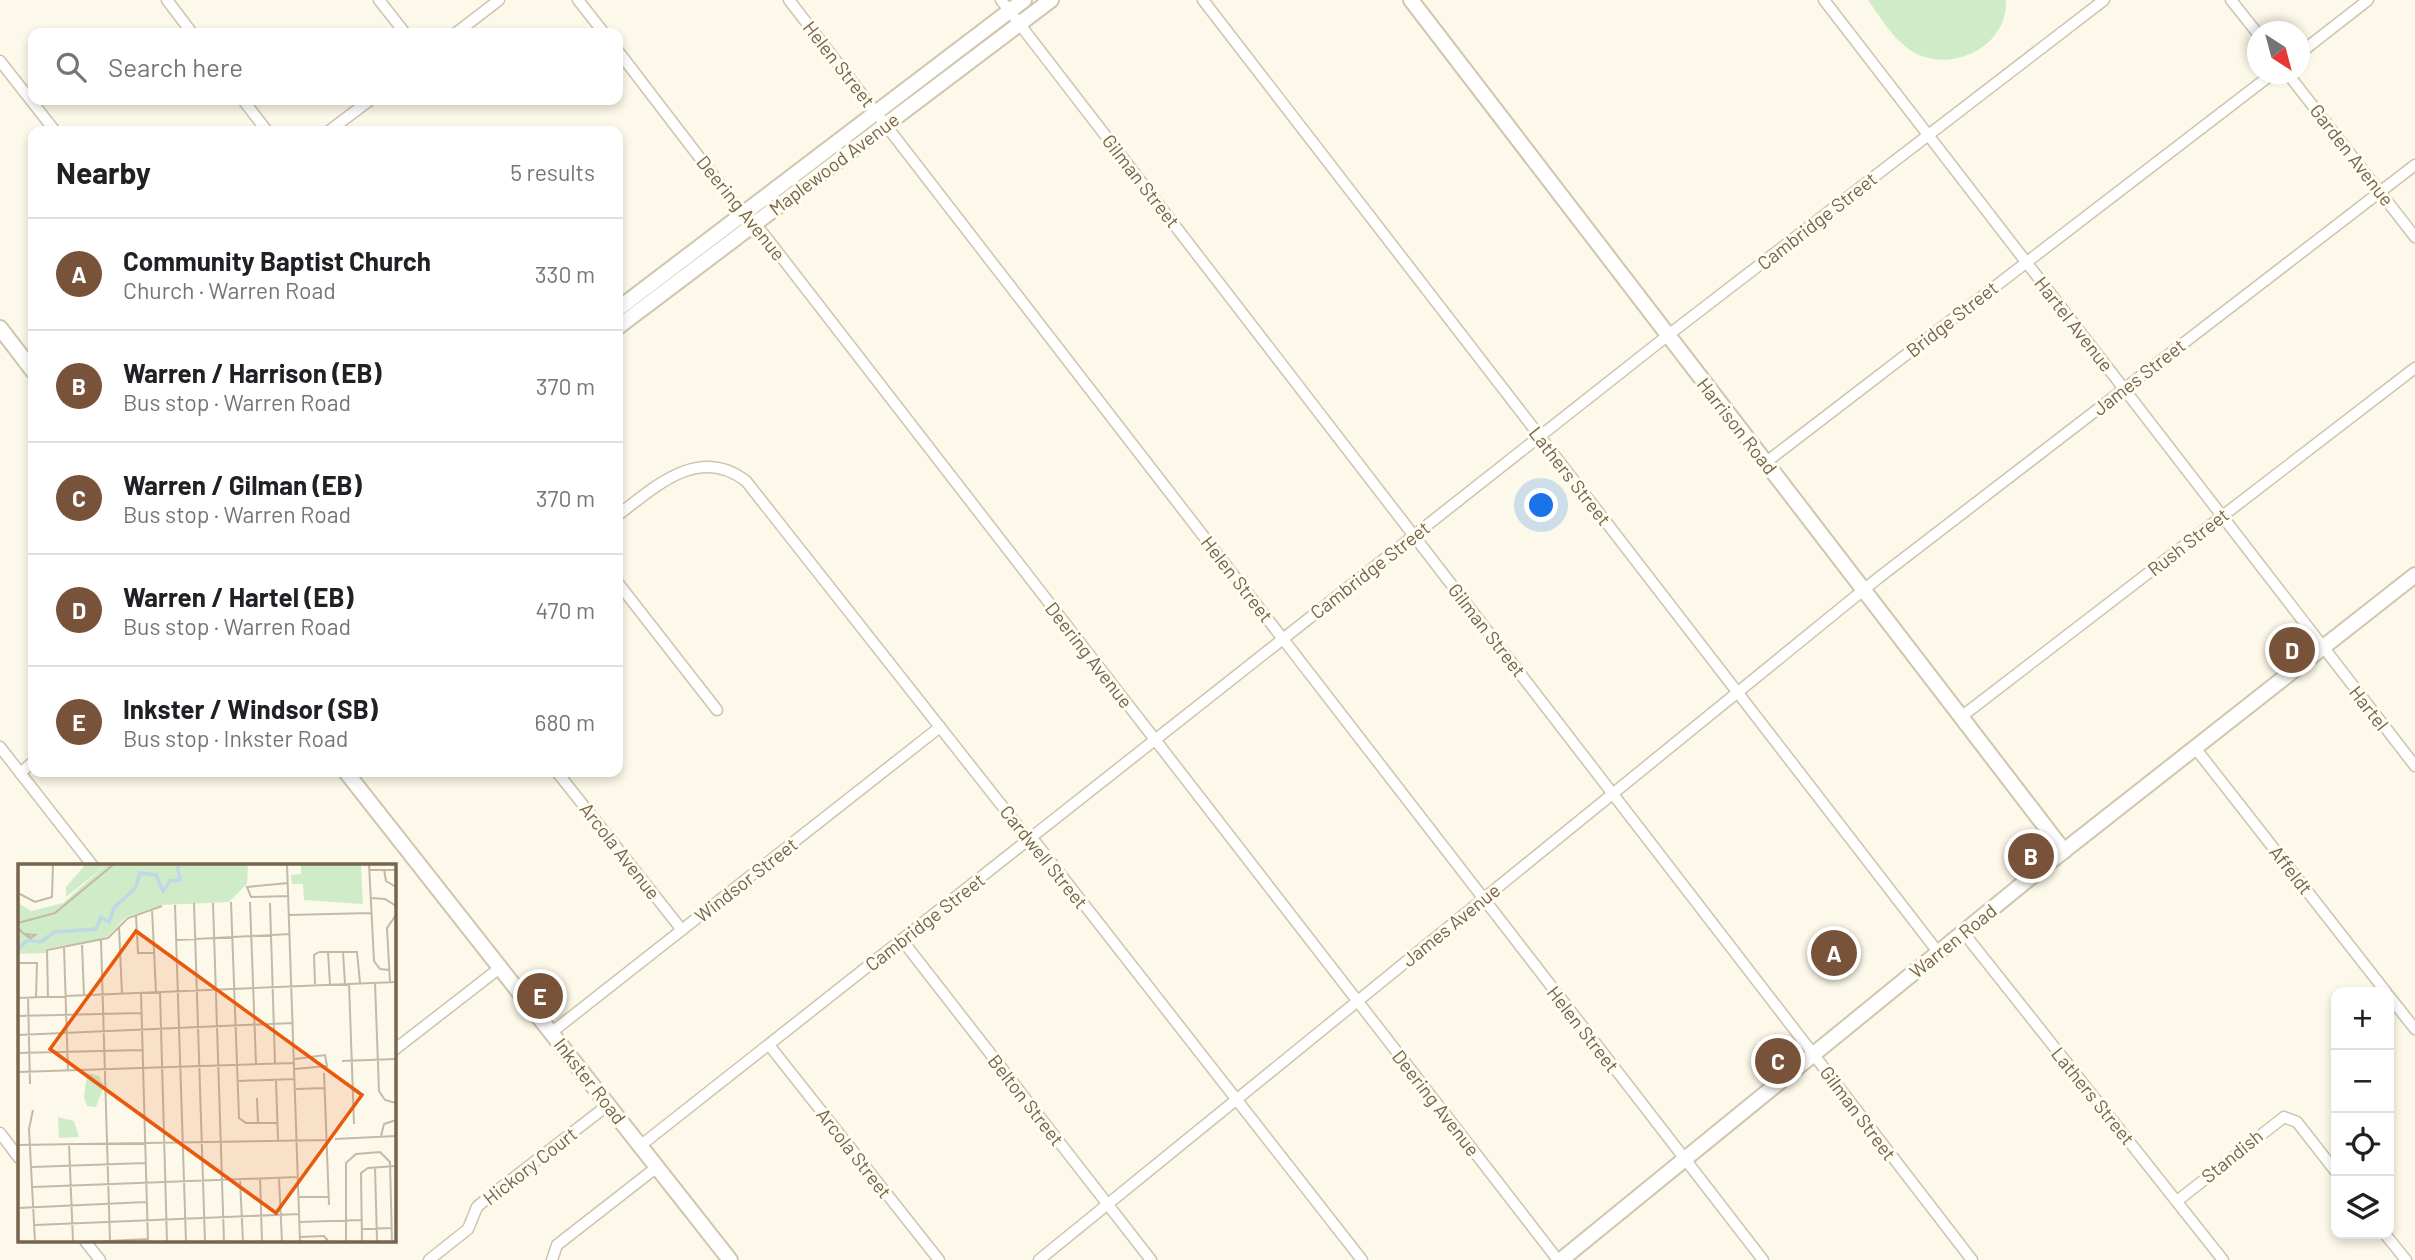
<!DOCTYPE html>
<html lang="en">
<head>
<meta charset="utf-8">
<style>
	:root { --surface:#fff; --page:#f2f2f2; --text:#202124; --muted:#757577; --line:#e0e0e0; --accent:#785239 }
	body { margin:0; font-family:Barlow,sans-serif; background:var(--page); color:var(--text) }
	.controls { position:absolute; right:21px; bottom:21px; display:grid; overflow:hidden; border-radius:14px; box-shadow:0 4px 10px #0003 }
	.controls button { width:63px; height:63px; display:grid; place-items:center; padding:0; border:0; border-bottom:2px solid var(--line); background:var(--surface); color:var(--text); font:35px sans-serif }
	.compass { position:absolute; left:2247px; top:21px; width:63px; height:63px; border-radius:50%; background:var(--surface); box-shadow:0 4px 10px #0003; rotate:144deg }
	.you { position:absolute; left:1542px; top:506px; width:24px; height:24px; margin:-18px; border:5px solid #fff; border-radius:50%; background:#1a73e8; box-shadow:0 0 0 10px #1a73e833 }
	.badge { display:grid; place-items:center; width:46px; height:46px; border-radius:50%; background:var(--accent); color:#fff; font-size:23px; font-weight:700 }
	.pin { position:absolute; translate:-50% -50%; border:4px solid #fff; box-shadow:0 2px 7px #0006 }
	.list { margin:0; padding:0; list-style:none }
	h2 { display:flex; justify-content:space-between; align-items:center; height:91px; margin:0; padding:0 28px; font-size:30px }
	h2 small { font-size:23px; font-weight:400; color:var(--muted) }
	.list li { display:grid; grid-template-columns:46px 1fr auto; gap:21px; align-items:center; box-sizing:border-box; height:112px; padding:0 28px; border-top:2px solid var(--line) }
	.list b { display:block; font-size:26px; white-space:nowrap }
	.list p { margin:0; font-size:23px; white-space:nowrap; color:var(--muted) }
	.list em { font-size:23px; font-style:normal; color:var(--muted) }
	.icon { flex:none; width:38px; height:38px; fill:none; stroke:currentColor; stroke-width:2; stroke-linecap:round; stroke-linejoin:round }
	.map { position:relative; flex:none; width:2415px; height:1260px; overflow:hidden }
	.search { position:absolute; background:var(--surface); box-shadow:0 4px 10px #0003; left:28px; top:28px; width:595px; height:77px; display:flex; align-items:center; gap:18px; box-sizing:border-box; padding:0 24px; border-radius:14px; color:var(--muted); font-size:26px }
	.panel { position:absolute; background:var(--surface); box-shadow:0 4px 10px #0003; left:28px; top:126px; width:595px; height:651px; border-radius:14px }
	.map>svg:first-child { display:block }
	.park { fill:#cfebc8 }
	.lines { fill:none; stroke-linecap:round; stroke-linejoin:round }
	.street-casing { stroke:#cfc3af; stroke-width:13 }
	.secondary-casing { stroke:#d1c5ad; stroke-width:18 }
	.street { stroke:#fff; stroke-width:10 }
	.secondary { stroke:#fff; stroke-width:14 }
	.labels { text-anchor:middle; stroke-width:6; stroke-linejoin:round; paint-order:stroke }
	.street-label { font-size:19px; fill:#77644d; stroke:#fffcf0 }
	.inset-river { fill:none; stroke:#bed8e6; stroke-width:3.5 }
	.inset-road { fill:none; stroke:#c3b9a6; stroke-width:2 }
	.view { fill:#e8590c; fill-opacity:0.15; stroke:#e8590c; stroke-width:3.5 }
	.inset-edge { fill:none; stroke:#77644d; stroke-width:3.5 }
</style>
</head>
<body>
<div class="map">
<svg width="2415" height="1260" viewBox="0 0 2415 1260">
	<rect width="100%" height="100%" fill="#fcf9ea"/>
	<!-- park -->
	<path class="park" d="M1868,0H2006C2008,46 1954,73 1915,53C1895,42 1881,18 1868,0Z"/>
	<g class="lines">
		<defs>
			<g id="street">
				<path d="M167,0L192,33"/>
				<path d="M379,0L405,33"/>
				<path d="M578,0L604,33"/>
				<path d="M789,0L1763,1260"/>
				<path d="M1001,0L1972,1260"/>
				<path d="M1203,0L1938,952"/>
				<path d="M1824,0L2415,766"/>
				<path d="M2231,0L2258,34"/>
				<path d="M456,33L499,0"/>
				<path d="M618,51L742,213L762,232L1558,1260"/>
				<path d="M2300,53L2368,0"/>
				<path d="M0,61L55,131"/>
				<path d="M2288,74L2415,237"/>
				<path d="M243,100L267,131"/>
				<path d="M329,131L370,100"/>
				<path d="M1765,463L2272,74"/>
				<path d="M618,515C656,486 699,445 746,481L1025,835L1036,843L1362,1260"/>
				<path d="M618,583L717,710"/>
				<path d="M1961,717L2415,368"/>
				<path d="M0,747L93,866"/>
				<path d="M2196,749L2386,992"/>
				<path d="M557,772L682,930"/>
				<path d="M20,773L33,762"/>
				<path d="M1963,932L2223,1260"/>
				<path d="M902,940L1151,1260"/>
				<path d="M2389,996L2415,1029"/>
				<path d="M552,1032L940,727"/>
				<path d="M769,1045L939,1260"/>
				<path d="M394,1050L501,967"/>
				<path d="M0,1133L19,1158"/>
				<path d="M640,1146L1667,336L2104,0"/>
				<path d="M2177,1201L2284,1117L2297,1122L2336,1172"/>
				<path d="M2385,1234L2406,1260"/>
				<path d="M85,1241L100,1260"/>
				<path d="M429,1260L468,1229L477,1207L485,1200L608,1105"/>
				<path d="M552,1260L557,1245L657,1167"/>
				<path d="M1039,1260L1877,579L2415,165"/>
			</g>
			<g id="secondary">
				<path d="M1411,0L2064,851"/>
				<path d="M618,309L1024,0"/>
				<path d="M618,327L1051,0"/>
				<path d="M0,328L33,371"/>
				<path d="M346,772L730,1260"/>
				<path d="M1561,1260L2042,868L2415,575"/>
			</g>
		</defs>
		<!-- street casing -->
		<use href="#street" class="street-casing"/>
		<!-- secondary casing -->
		<use href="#secondary" class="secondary-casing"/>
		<!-- street -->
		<use href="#street" class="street"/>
		<!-- secondary -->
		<use href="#secondary" class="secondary"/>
	</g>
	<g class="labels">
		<!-- street labels -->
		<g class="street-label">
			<text transform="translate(839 64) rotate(52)" y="7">Helen Street</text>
			<text transform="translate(2352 155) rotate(52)" y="7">Garden Avenue</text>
			<text transform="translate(834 164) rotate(-37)" y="7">Maplewood Avenue</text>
			<text transform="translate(1141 181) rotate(52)" y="7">Gilman Street</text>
			<text transform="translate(741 208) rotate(51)" y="7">Deering Avenue</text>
			<text transform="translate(1817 221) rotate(-38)" y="7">Cambridge Street</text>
			<text transform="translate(1952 319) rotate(-38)" y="7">Bridge Street</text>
			<text transform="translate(2074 324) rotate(52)" y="7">Hartel Avenue</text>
			<text transform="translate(2139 377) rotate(-38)" y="7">James Street</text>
			<text transform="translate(1737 426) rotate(52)" y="7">Harrison Road</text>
			<text transform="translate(1570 476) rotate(52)" y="7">Lathers Street</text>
			<text transform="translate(2188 542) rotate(-38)" y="7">Rush Street</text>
			<text transform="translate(1370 570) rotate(-38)" y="7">Cambridge Street</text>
			<text transform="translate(1237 579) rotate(52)" y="7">Helen Street</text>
			<text transform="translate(1487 630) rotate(52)" y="7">Gilman Street</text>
			<text transform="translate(1089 655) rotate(52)" y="7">Deering Avenue</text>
			<text transform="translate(2369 708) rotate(52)" y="7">Hartel</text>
			<text transform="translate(620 851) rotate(52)" y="7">Arcola Avenue</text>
			<text transform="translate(1044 857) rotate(51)" y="7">Cardwell Street</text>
			<text transform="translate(2291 870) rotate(52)" y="7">Affeldt</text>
			<text transform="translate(746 880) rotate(-38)" y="7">Windsor Street</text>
			<text transform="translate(925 922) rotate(-38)" y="7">Cambridge Street</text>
			<text transform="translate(1451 925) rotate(-39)" y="7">James Avenue</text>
			<text transform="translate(1953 941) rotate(-39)" y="7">Warren Road</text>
			<text transform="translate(1583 1029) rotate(52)" y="7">Helen Street</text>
			<text transform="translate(590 1081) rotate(52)" y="7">Inkster Road</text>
			<text transform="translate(2093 1096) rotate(51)" y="7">Lathers Street</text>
			<text transform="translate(1026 1100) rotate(52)" y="7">Belton Street</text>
			<text transform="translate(1436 1103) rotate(52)" y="7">Deering Avenue</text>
			<text transform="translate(1858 1113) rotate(53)" y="7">Gilman Street</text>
			<text transform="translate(854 1153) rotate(52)" y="7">Arcola Street</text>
			<text transform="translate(2232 1156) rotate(-39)" y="7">Standish</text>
			<text transform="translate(530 1166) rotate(-38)" y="7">Hickory Court</text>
		</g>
	</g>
	<!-- overview -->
	<g transform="translate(18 864)">
		<rect width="378" height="378" fill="#fcf9ea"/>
		<path d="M68,0H89L48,33V23Z" fill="#cfebc8"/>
		<path d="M89,0H230L229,20L211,38L144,41L108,53L90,72L74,78L42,82L28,85V89L0,90V39L13,47L45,39ZM283,0H343L345,40L286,36L285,20H274L273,11L283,10ZM69,209L81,212L86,222L78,243L69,242L66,233ZM40,253L56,257L61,273L41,274Z" fill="#cfebc8"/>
		<path class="inset-river" d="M0,85L10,76L23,78L36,68L78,65L83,53L91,58L96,44L118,23L122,9L138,11L145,27L152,17L162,16L159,0"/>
		<path class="inset-road" d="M269,0L282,378M351,0L356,97L362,105L371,106M366,5L368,17L378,23M351,6H378M270,19L229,23L233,33L271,32M0,29L17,38L34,33L35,0M352,34L367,35L378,42M213,38L221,254L228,259H259M232,38L238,200M176,39L187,378M195,39L206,378M252,39L257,199M157,41L168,378M134,45L138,129M118,51L120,89H135M271,51L353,49M0,59L37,49L96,0M101,63L104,130M0,64L5,69L9,72L13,74L17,71L7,70M83,76L92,378M159,76L272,70M64,81L66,131M46,83L50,207M301,88H339L342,119M310,88L312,120M325,88L327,120M0,99H19L18,133M372,118L369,64L378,51M331,119L336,260M357,119L361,227L367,236L378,239M297,120L296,91L301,88M142,128L149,378M123,129L130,378M10,133L12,220M30,133L29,86L90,74L110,54L144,42M0,134L378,118M0,152L123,149M0,171L275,159M0,189L124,186M324,197L378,195M276,205L309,202L307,191L277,195M0,208L276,199M306,209L311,341M258,216L260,276M220,217L277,215M278,225L307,224M239,234L240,259M15,246L11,265L17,378M363,272L366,260L378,256M317,275L378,272M51,280L55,378M0,281L309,276M14,303L127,299M357,303L359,378M242,314L244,378M261,314L264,378M222,315L225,378M15,323L280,313M281,333H311M0,344L128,338M282,358L343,356M17,361L281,350M343,365L374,364M282,373L306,372L311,378M70,378L130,375M328,378V299L338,290L362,288L372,298L374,378M344,378L343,309L350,304L378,302"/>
		<path class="view" d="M118,67L344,231L258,349L32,185Z"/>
		<rect width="378" height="378" class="inset-edge"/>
	</g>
</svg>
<div class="controls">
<button>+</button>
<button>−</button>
<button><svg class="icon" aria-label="locate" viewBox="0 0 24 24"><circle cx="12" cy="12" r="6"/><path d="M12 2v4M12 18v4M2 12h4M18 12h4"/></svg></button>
<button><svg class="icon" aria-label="layers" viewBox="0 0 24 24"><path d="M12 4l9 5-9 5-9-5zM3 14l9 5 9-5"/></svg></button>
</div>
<svg class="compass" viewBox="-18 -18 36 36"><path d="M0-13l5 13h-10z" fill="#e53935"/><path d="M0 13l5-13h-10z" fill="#757577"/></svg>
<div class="you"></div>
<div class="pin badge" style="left:1834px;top:953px">A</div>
<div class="pin badge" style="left:2031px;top:856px">B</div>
<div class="pin badge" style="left:1778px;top:1061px">C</div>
<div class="pin badge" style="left:2292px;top:650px">D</div>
<div class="pin badge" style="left:540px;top:996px">E</div>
<div class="search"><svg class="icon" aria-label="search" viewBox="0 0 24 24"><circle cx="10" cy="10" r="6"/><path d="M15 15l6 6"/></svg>Search here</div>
<section class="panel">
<h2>Nearby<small>5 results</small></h2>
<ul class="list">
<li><span class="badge">A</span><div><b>Community Baptist Church</b><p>Church · Warren Road</p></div><em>330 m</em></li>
<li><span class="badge">B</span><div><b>Warren / Harrison (EB)</b><p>Bus stop · Warren Road</p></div><em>370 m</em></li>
<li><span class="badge">C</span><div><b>Warren / Gilman (EB)</b><p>Bus stop · Warren Road</p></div><em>370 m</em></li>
<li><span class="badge">D</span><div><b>Warren / Hartel (EB)</b><p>Bus stop · Warren Road</p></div><em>470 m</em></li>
<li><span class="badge">E</span><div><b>Inkster / Windsor (SB)</b><p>Bus stop · Inkster Road</p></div><em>680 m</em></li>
</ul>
</section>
</div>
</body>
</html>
